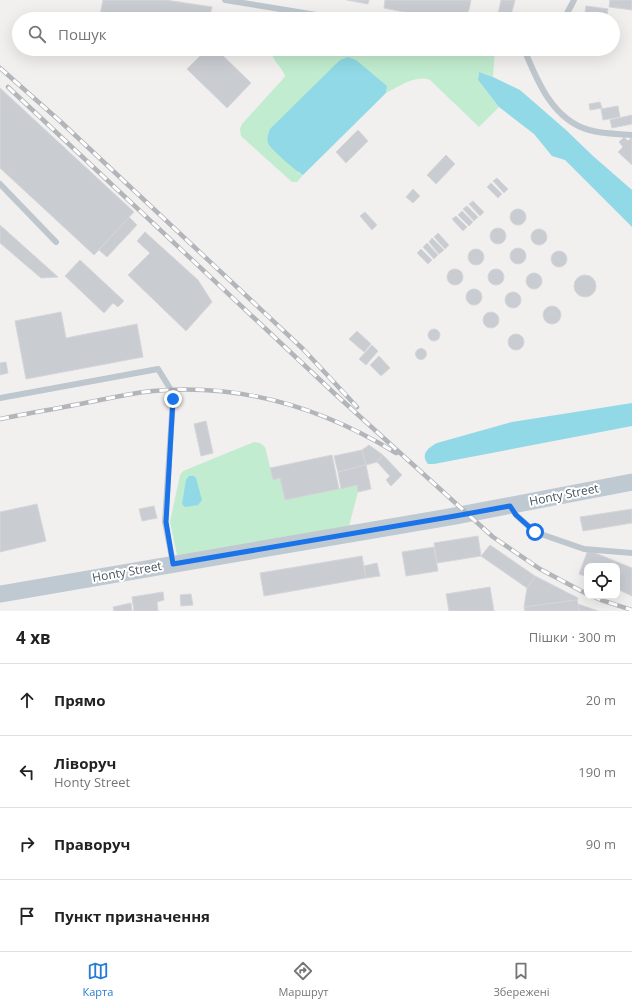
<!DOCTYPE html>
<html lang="uk">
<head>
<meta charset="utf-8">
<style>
	:root { --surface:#fff; --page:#f6f6f6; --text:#222; --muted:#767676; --line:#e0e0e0; --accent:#267cd5 }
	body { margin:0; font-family:"Open Sans",sans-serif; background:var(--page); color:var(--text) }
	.controls { position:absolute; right:12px; bottom:12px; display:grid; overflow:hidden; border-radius:8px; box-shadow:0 4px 16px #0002 }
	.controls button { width:36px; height:36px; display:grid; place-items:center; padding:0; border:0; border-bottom:1px solid var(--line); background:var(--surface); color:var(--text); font:20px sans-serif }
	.stop { position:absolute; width:12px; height:12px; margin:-9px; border:3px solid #1a73e8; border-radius:50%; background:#fff }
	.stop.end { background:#1a73e8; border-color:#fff; box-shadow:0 1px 4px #0008 }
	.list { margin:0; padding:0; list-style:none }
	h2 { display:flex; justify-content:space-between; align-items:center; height:52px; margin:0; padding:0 16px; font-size:17px }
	h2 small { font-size:13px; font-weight:400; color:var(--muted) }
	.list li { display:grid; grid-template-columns:26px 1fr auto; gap:12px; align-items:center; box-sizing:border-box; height:72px; padding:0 16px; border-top:1px solid var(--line) }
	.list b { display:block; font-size:15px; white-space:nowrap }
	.list p { margin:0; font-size:13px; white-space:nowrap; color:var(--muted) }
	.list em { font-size:13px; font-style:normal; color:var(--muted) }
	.icon { flex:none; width:22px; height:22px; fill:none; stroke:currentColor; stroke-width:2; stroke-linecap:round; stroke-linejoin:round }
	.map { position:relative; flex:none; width:632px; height:611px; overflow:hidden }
	.search { position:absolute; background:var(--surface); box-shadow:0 4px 16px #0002; left:12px; right:12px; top:12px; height:44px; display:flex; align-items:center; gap:10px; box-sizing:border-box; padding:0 14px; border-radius:22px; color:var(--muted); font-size:15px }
	.sheet { height:340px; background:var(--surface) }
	nav { display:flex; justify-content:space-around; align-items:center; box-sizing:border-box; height:56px; border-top:1px solid var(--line); background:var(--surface); font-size:11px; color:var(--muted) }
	nav a { display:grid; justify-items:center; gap:2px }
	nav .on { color:var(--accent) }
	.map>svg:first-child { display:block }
	.green { fill:#c1eccf }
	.water { fill:#91d9e6 }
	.building { fill:#c9ccd1; stroke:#d4d6da }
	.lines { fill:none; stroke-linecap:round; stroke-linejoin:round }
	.lane { stroke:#bec7cd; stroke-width:6 }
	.secondary { stroke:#bec9d2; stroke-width:17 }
	.rail-casing { stroke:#b2b5b9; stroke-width:4.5 }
	.rail { stroke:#fff; stroke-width:3; stroke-dasharray:9; stroke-linecap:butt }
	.route { stroke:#1a73e8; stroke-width:5 }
	.labels { text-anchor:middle; stroke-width:4; stroke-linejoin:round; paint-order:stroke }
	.street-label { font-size:12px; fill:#48535b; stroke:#fff }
</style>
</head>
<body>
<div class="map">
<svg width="632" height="611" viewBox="0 0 632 611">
	<rect width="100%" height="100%" fill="#f2efef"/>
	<!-- green -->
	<g class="green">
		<path d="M272,49H495L493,77L479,72L478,80L499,107L479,127L430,80C416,74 398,87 386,93L387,86L297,172L303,175L297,182H292L241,136L240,129L242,124L282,80L285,76C282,66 270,60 272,49Z"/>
		<path d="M254,442L260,443L265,447L273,479L280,478L285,500L357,485L358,492L349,526L177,555L170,522L180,475L183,471Z"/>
	</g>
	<!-- water -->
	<g class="water">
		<path d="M348,57L356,60L387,86L386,93L303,175C297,172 273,151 269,145C266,140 268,134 270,129L340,60Z"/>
		<path d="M479,72L493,77L520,90L566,130L593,156L632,190V227L565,160L552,156L534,134L499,107L478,80Z"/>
		<path d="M632,403V426L434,464H428C420,454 428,448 437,443L512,422Z"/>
		<path d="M189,476H194L196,478L202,500L198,505L185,507L182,504L186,480Z"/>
	</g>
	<!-- building -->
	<g class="building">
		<path d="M103,0H166L212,7L209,19H128L100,15Z"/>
		<path d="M347,0H369L368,4Z"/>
		<path d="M385,0H471L467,19H439L384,8Z"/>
		<path d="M501,0H515L510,19H497Z"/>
		<path d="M610,0H632V10L609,7Z"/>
		<path d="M586,6L608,9L606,19H584Z"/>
		<path d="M207,49H216L251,83L227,108L187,69Z"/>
		<path d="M0,88L134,212L94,255L0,168Z"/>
		<path d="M600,102L602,108L590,110L589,104Z"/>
		<path d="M618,106L620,117L603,120L601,109Z"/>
		<path d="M632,115V124L612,128L610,120Z"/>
		<path d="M358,130L368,141L346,163L336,152Z"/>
		<path d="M624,137L628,141L632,137V165L618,152L623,147L619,142Z"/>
		<path d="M446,155L455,164L436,184L427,175Z"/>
		<path d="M497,178L508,189L504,193L493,181Z"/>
		<path d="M491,183L502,194L498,198L487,187Z"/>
		<path d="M413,189L420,196L413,203L406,197Z"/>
		<path d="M473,201L484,212L480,216L469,204Z"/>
		<path d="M467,206L478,217L474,221L463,209Z"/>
		<circle cx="518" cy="217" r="8"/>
		<path d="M462,211L473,222L469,226L458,215Z"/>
		<path d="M365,212L377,225L372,230L360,216Z"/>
		<path d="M456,216L467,227L463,231L452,219Z"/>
		<path d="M129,217L137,225L107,257L99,250Z"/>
		<path d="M0,225L58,277L41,278L0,243Z"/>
		<circle cx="498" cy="236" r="8"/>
		<circle cx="539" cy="237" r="8"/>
		<path d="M145,232L198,280L212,302L186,331L128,275L150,253L137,241Z"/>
		<path d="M438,233L449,245L445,249L434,237Z"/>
		<path d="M432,238L444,250L439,254L429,242Z"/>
		<path d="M427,243L438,255L434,259L423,247Z"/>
		<circle cx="518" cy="256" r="8"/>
		<path d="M421,249L432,260L428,264L417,253Z"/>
		<circle cx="476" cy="257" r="8"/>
		<circle cx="559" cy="259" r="8"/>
		<path d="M80,260L124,301L118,307L113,303L104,313L65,276Z"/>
		<circle cx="496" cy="277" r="8"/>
		<circle cx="455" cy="277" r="8"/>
		<circle cx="534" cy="281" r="8"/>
		<circle cx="585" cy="286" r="11"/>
		<circle cx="474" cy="297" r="8"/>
		<circle cx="513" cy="300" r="8"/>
		<circle cx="552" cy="315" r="9"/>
		<path d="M61,312L66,338L137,324L143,357L26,379L15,321Z"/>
		<circle cx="491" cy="320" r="8"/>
		<circle cx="434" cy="335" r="6"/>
		<path d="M357,331L371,344L364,352L349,339Z"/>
		<circle cx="516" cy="342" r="8"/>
		<path d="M372,345L378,351L366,365L359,359Z"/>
		<circle cx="421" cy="354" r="5.5"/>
		<path d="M379,356L390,368L381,376L370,365Z"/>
		<path d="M6,362L8,373L0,375V363Z"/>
		<path d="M206,421L213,453L201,456L194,424Z"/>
		<path d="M369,445L383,455L377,462L366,465L362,450Z"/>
		<path d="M362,450L366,465L338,472L334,456Z"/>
		<path d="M332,455L339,489L285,500L280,478L273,480L270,468Z"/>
		<path d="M383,455L402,475L391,486L386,480L390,476L377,462Z"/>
		<path d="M366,465L371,489L358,492L357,485L341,489L338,472Z"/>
		<path d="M37,504L46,541L0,552V512Z"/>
		<path d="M154,506L157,518L142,521L139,509Z"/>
		<path d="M632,509V523L583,531L580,517Z"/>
		<path d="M478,536L481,556L437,563L434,543Z"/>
		<path d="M490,545L535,576L527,588L481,556Z"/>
		<path d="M434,547L438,571L406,576L402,552Z"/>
		<path d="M588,550L632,568V596L617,589V566H587V577L579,574Z"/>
		<path d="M362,556L366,578L264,596L260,573Z"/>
		<path d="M377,563L380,576L366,578L364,566Z"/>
		<path d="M535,576L578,598L577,600L524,607L527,588Z"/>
		<path d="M490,587L494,611H449L446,594Z"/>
		<path d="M163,592L164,600L157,602L158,611H134L132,597Z"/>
		<path d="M191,594L193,605L181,606L180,595Z"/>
		<path d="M577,600L579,611H525L524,607Z"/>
		<path d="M131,603L132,611H114L113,607Z"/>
		<path d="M578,604L598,611H579Z"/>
	</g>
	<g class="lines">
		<!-- lane -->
		<g class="lane">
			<path d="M225,0L341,19"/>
			<path d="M564,19L574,0"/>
			<path d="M524,49C537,81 553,120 589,130C603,134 618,134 632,135"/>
			<path d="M0,184L56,242"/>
			<path d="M0,398L158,369L171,390L173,399L165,522L173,563"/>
			<path d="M511,507L516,515L535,532L584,549L632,553"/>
		</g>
		<!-- secondary -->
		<path class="secondary" d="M0,594L455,516L632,482"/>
		<defs>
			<g id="rail">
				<path d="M0,68L61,122L303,349L357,407"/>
				<path d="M8,87L335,394L493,537L540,569L587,594"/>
				<path d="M0,419C30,413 60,408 90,402C111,398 131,393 153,391C241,383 321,407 396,453"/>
				<path d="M592,596L601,600L632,610"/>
			</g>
		</defs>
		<!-- rail casing -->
		<use href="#rail" class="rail-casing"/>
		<!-- rail -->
		<use href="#rail" class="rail"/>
	</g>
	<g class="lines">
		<!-- route -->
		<path class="route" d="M173,399L166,522L173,564L455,516L510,506L516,515L535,532"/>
	</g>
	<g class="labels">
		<!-- street labels -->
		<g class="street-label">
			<text transform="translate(564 495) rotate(-11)" y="4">Honty Street</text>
			<text transform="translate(127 572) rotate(-10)" y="4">Honty Street</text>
		</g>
	</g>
</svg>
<div class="controls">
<button><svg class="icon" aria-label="locate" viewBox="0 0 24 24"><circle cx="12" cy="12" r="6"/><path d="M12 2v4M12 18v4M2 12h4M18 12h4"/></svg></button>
</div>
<div class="stop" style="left:535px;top:532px"></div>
<div class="stop end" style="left:173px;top:399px"></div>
<div class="search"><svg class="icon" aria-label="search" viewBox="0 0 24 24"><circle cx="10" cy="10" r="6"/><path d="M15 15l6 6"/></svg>Пошук</div>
</div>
<section class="sheet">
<h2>4 хв<small>Пішки · 300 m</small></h2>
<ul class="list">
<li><svg class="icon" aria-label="ahead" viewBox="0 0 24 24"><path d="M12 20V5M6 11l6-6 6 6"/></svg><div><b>Прямо</b></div><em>20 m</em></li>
<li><svg class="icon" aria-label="left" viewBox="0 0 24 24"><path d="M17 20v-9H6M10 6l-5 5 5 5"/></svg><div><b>Ліворуч</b><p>Honty Street</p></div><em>190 m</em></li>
<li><svg class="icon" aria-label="right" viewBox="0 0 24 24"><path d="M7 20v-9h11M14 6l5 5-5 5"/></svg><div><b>Праворуч</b></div><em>90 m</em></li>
<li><svg class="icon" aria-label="arrive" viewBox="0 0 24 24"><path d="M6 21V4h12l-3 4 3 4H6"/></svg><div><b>Пункт призначення</b></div></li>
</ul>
</section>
<nav>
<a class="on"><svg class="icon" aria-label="map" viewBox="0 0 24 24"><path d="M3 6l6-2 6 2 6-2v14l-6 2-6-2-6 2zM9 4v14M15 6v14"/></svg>Карта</a>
<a><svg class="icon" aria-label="directions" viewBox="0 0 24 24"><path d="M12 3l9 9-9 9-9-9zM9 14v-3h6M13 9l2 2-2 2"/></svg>Маршрут</a>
<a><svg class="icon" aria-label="saved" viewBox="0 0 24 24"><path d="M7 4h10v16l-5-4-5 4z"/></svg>Збережені</a>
</nav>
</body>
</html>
